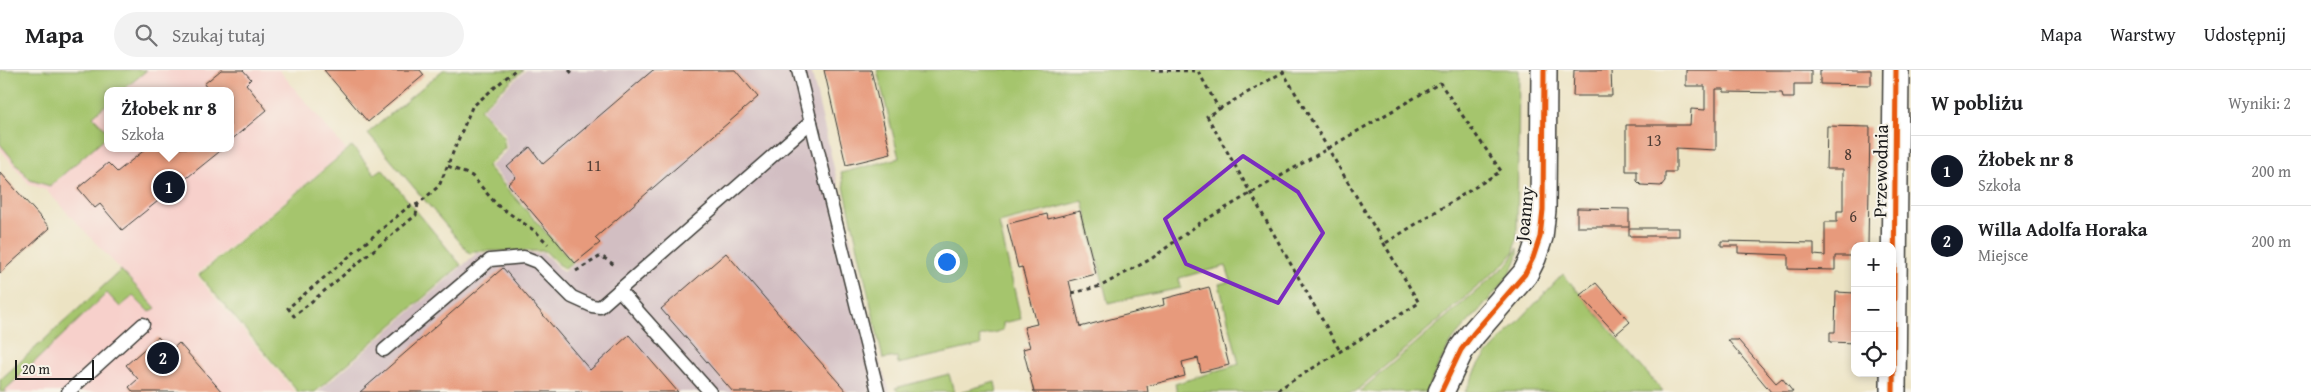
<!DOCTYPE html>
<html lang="pl">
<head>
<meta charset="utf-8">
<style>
	:root { --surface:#fff; --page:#f2f2f2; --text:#202124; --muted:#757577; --line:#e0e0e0; --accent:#111827 }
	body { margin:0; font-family:"Gentium Book Plus",serif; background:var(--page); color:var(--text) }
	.controls { position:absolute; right:15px; bottom:15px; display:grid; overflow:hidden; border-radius:10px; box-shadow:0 2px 8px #0003 }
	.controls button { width:45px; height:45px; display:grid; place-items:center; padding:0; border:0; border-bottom:1px solid var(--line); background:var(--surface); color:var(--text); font:25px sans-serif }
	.scale { position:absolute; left:15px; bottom:12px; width:79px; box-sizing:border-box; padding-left:5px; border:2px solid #1c1c1c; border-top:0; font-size:14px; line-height:18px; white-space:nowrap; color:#1c1c1c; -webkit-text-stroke:4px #f7f3e8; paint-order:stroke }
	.you { position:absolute; left:946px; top:191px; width:18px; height:18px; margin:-12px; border:4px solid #fff; border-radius:50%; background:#1a73e8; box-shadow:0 0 0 8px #1a73e833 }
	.badge { display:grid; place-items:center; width:32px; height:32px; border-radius:50%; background:var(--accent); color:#fff; font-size:16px; font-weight:700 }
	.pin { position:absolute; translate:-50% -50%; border:2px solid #fff; box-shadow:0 1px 5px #0006 }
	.popup { position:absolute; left:104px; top:17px; width:130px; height:65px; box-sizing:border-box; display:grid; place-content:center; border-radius:10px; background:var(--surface); filter:drop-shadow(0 1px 4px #0005); font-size:16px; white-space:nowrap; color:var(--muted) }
	.popup b { font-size:19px; color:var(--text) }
	.popup::after { content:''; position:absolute; left:50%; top:100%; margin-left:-10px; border:10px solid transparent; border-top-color:var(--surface) }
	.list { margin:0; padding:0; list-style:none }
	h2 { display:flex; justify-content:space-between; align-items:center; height:65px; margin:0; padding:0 20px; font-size:21px }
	h2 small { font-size:16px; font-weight:400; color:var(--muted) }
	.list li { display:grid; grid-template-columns:32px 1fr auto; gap:15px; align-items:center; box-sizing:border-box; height:70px; padding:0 20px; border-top:1px solid var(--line) }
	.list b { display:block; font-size:19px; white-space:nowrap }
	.list p { margin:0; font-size:16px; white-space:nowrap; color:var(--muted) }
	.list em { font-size:16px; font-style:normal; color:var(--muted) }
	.icon { flex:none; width:28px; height:28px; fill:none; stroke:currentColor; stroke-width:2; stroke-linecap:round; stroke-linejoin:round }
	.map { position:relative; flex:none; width:1911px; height:322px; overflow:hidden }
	header { display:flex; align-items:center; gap:30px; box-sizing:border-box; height:70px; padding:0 25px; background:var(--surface); border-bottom:1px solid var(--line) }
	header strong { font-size:24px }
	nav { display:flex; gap:28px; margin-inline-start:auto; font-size:18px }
	.search { width:350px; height:45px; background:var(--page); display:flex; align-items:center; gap:12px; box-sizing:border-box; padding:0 18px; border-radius:28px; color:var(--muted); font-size:19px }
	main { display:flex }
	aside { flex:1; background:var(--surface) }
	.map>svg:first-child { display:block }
	.built { fill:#f7d0cb; fill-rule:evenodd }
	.industrial { fill:#d2bec2 }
	.green { fill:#a5c56d; stroke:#607044 }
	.building { fill:#e79a7c }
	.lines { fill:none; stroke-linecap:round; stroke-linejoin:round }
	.service-casing { stroke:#3b3a35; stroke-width:15 }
	.minor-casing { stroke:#3b3a35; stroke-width:28 }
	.path { stroke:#3b3a35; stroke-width:3; stroke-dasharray:4 4; stroke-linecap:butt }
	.service { stroke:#fff; stroke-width:12 }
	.minor { stroke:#fff; stroke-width:25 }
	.cycleway-casing { stroke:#f7f3e8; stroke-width:8 }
	.cycleway { stroke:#e8590c; stroke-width:5 }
	.marked { fill:none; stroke:#7b2cbf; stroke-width:4; stroke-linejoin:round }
	.labels { text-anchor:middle; stroke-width:4; stroke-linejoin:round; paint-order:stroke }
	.number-label { font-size:16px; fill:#4f3c34 }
	.street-label { font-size:19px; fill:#1c1c1c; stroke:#f7f3e8 }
</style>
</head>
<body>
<header>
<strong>Mapa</strong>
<div class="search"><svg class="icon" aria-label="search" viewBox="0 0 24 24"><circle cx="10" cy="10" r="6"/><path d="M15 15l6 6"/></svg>Szukaj tutaj</div>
<nav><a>Mapa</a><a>Warstwy</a><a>Udostępnij</a></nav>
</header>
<main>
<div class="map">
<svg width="1911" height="322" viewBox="0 0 1911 322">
	<rect width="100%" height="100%" fill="#f7f3e8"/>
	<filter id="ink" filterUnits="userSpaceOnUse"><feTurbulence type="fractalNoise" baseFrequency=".02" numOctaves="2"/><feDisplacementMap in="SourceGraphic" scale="10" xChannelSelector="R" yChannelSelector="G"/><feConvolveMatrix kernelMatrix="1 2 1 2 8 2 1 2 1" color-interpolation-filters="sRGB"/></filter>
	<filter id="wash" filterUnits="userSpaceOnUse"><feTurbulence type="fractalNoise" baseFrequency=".0096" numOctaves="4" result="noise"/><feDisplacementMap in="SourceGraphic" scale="20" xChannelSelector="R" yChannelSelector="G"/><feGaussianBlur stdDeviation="1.12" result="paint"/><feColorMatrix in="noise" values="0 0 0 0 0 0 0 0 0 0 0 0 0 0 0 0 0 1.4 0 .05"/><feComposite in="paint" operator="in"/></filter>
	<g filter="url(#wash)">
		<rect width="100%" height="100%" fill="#ece3c3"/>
		<!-- built -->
		<path class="built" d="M0,0H279L346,80L196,205L295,322H0V310L121,200L46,120L29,114L0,79ZM108,21H230V78H108Z"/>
		<!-- industrial -->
		<path class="industrial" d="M526,0H811L880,293L890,322H318L477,183H544L563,202L575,193L490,96L504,83L507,78L505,64L482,39Z"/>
		<!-- green -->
		<g class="green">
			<path d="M0,0H147L122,21H108V33L93,46L108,62V65L50,116L30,110L0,74Z"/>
			<path d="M443,0H523L480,39L503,66L505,78L487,96L573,193L564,199L545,181H475L470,184L368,63Z"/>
			<path d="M877,0H1519L1517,166L1514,182L1505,193L1355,322H1177L1175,314L1239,294L1219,214L1231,211L1226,196L1179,208L1181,218L1108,233L1083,131L999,153L1021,249L1003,253V260L979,267L981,275L898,294L897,287L883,289L841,103L899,88Z"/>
			<path d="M352,76L375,104L382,99L461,195L315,322H298L199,205Z"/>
			<path d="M1518,178C1522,203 1468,249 1453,270C1442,286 1434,304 1427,322H1359L1509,193Z"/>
			<path d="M121,200L156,238L149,242L133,226L120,237L107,223L5,320L6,322H0V310Z"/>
			<path d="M1563,204L1663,322H1465L1481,291Z"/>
			<path d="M949,304L954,322H898L895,318Z"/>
			<path d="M995,312L997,322H960Z"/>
		</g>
		<g id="blocks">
			<!-- building -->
			<g class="building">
				<path d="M221,0H243L251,9L246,14L267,40L230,71V21H209L204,14Z"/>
				<path d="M324,0H420L424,5L368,52Z"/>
				<path d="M653,0H735L758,27L595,168L600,173L575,193L508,114L516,107L507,97L530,77L543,94Z"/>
				<path d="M824,0H871L891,84L846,95Z"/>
				<path d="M1574,0H1611L1612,26H1573Z"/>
				<path d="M1686,0H1811V14H1794V28H1783L1782,23L1724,22V19H1716V80L1676,78V102H1665V111L1661,116L1641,115L1637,111V101H1626V55H1690L1691,39L1705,40V16H1686Z"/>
				<path d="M1820,0H1871V15L1820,14Z"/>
				<path d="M1827,56L1870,57L1868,176H1855V186H1835V200L1788,199V185L1738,183V176H1721V171L1814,173V185L1825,186V152H1837V141H1843V99H1826Z"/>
				<path d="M147,78H224L122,160L100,134L95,138L78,118L108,93L117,102Z"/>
				<path d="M0,102L50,158L0,203Z"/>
				<path d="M1577,138L1629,139V157H1577Z"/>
				<path d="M1080,141L1096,204L1069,211L1080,257L1164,235L1163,229L1209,217L1229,295L1201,302L1198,288L1182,292L1185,306L1147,316L1148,322H1034L1023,279L1030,277L1024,257L1037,254L1022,197L1018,198L1007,154L1047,144L1048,149Z"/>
				<rect x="1629" y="158" width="50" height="8"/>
				<path d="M726,183L794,262L847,322H733L661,239Z"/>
				<path d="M503,198L590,300L629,265L678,322H360Z"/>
				<path d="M1596,213L1630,252L1616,264L1580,225Z"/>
				<path d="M1836,222L1855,223V273L1830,272V262H1835Z"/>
				<path d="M158,267L170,281L179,273L222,322H133L129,317L138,309L126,295Z"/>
				<path d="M1728,270H1738L1776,313L1782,308L1793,322H1771Z"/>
			</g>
		</g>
	</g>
	<g filter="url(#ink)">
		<use href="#blocks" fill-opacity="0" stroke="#3b3a35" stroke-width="1"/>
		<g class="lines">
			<defs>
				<g id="service">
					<path d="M798,0L878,322"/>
					<path d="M619,220L710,322"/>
					<path d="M384,280L490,190L524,187L537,192L572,227L592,236L600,237L811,52"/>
					<path d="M68,322L143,254"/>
				</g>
				<g id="minor">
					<path d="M1441,322L1461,280L1473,264L1525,204L1533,188L1540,167L1543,140L1544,0"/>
					<path d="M1893,322L1896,0"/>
				</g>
			</defs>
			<!-- service casing -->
			<use href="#service" class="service-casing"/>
			<!-- minor casing -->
			<use href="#minor" class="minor-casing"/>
			<!-- path -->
			<g class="path">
				<path d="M569,0L574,5"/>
				<path d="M1151,0L1198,1L1219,39L1207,46L1340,281"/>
				<path d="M1219,39L1283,2L1419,233L1274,322"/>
				<path d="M448,96L472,106L497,135L535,161L548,174"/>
				<path d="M418,134L416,145L294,246L288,238L408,137L418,134L439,116L472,37L515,0"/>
				<path d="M576,201L601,186L616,196"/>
				<path d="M1072,223L1101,216L1151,189L1200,153L1440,13L1501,101L1384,174"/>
			</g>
			<!-- service -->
			<use href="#service" class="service"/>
			<!-- minor -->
			<use href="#minor" class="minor"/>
			<defs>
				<g id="cycleway">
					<path d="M1441,322L1461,280L1473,264L1525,204L1533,188L1540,167L1543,140L1544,0"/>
					<path d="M1893,322L1896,0"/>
				</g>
			</defs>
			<!-- cycleway casing -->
			<use href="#cycleway" class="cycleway-casing"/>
			<!-- cycleway -->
			<use href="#cycleway" class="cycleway"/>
		</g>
	</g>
	<!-- marked area -->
	<path class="marked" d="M1243,86L1298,122L1323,163L1278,233L1186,194L1165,149Z"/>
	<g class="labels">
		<!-- number labels -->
		<g class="number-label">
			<text x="1654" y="76">13</text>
			<text x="1848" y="90">8</text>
			<text x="594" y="101">11</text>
			<text x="1853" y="152">6</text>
		</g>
		<!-- street labels -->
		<g class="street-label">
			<text transform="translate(1880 101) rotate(-89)" y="7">Przewodnia</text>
			<text transform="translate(1524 144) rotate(-84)" y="7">Joanny</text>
		</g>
	</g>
</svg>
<div class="controls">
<button>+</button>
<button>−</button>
<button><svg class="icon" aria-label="locate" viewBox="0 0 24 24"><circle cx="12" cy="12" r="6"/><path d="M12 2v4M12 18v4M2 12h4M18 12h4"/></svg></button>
</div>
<div class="scale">20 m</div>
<div class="you"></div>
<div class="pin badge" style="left:169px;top:117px">1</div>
<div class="popup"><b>Żłobek nr 8</b>Szkoła</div>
<div class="pin badge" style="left:163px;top:288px">2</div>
</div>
<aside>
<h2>W pobliżu<small>Wyniki: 2</small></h2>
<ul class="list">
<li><span class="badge">1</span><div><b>Żłobek nr 8</b><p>Szkoła</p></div><em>200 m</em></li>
<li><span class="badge">2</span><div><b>Willa Adolfa Horaka</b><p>Miejsce</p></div><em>200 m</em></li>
</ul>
</aside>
</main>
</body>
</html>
